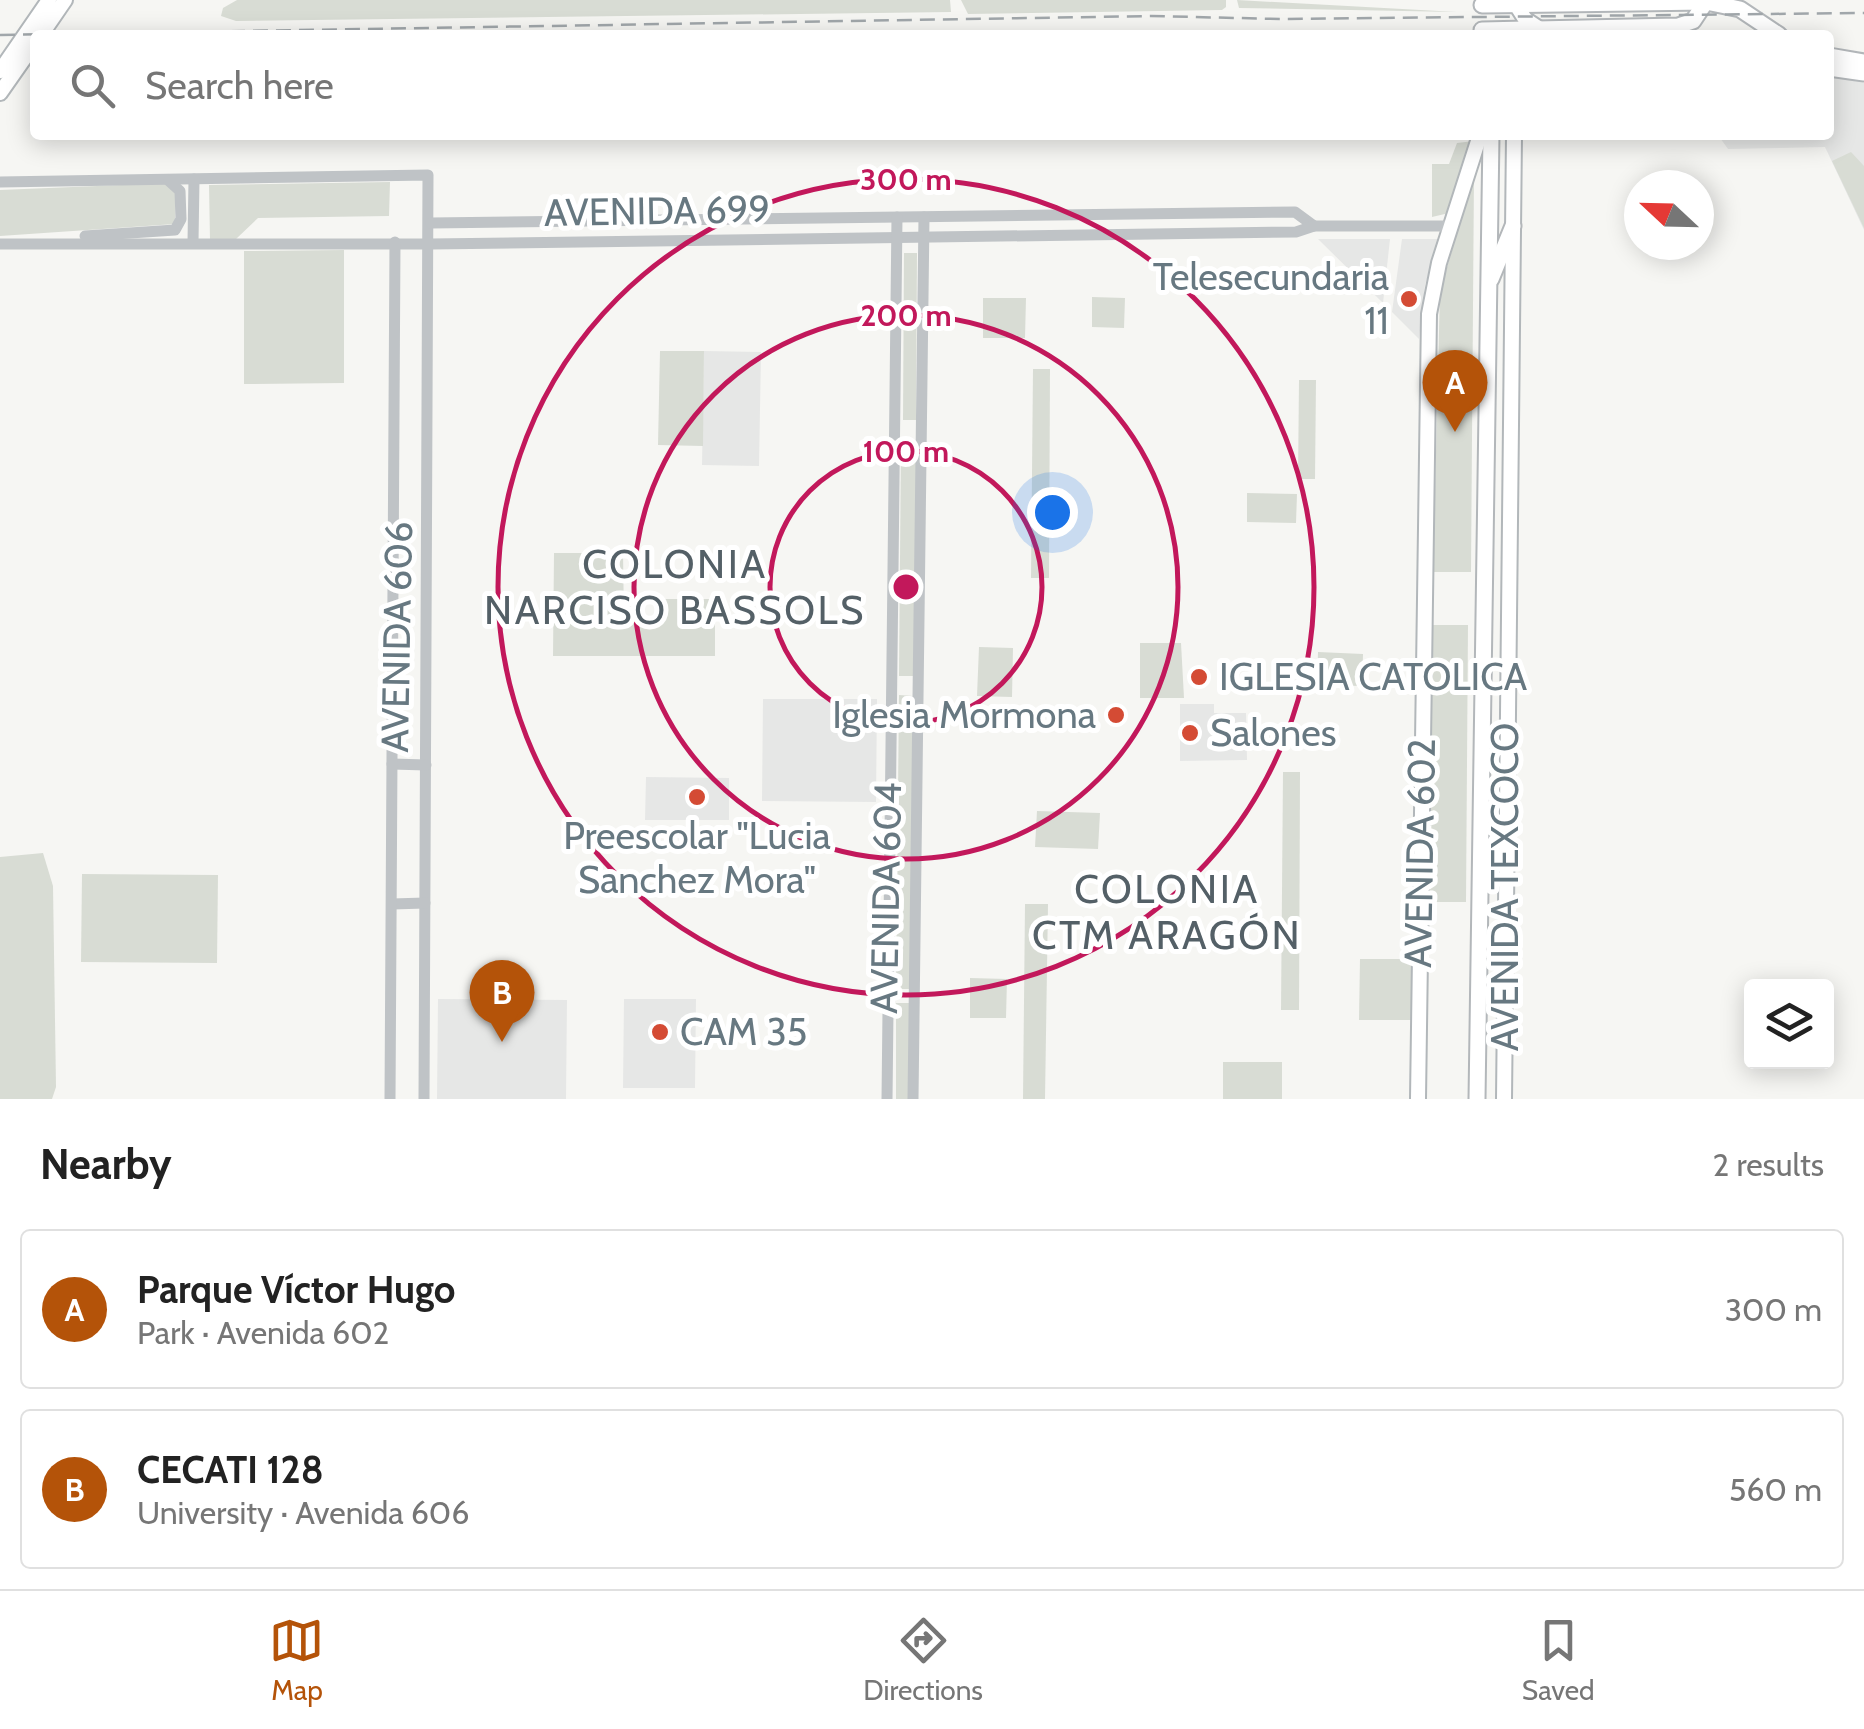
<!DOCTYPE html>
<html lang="en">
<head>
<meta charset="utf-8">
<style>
	:root { --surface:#fff; --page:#f6f6f6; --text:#222; --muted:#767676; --line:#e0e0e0; --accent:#b45309 }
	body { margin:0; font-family:Cabin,sans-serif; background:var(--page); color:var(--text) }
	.controls { position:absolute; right:30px; bottom:30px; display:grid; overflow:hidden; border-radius:10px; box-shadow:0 5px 25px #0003 }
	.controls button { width:90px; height:90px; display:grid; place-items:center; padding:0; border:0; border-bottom:2px solid var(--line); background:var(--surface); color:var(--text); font:50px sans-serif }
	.compass { position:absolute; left:1624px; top:170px; width:90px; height:90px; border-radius:50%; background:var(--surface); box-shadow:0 5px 25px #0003; rotate:292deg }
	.you { position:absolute; left:1052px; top:512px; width:35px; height:35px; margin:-25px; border:8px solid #fff; border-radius:50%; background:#1a73e8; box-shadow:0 0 0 15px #1a73e833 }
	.badge { display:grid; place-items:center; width:65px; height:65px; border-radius:50%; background:var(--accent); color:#fff; font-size:32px; font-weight:700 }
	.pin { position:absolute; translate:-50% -82px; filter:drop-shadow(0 2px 5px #0008) }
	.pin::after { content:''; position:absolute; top:52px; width:35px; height:30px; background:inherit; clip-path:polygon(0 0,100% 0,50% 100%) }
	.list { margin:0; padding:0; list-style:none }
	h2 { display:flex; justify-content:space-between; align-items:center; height:130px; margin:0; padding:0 40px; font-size:42px }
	h2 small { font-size:32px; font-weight:400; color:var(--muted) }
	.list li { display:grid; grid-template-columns:65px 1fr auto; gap:30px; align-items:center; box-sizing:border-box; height:160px; margin:0 20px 20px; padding:0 20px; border:2px solid var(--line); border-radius:10px }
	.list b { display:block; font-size:38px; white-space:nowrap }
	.list p { margin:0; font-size:32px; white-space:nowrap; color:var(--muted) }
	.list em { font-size:32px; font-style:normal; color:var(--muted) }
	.icon { flex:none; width:55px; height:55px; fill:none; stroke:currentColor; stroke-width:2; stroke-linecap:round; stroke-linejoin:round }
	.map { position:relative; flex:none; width:1864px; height:1099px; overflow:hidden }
	.search { position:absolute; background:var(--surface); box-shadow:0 5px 25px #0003; left:30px; right:30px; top:30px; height:110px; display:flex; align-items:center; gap:25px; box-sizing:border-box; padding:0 35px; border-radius:10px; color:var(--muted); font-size:38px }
	.sheet { height:490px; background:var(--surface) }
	nav { display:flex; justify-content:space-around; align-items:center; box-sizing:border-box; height:140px; border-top:2px solid var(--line); background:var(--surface); font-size:28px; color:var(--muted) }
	nav a { display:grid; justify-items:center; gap:5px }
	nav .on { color:var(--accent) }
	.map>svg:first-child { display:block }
	.built { fill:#e6e7e6 }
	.green { fill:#d8dcd4 }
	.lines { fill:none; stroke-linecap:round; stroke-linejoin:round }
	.secondary-casing { stroke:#b2b7ba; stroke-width:18 }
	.primary-casing { stroke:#b3b7ba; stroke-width:19 }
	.tertiary { stroke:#bfc3c6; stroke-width:11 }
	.secondary { stroke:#fff; stroke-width:14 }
	.primary { stroke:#fff; stroke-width:15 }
	.rail { stroke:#a1a7ab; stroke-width:2.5; stroke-dasharray:15 8; stroke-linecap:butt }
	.ring { fill:none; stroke:#c2185b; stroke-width:5 }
	.poi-dot { fill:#d44b34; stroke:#fff; stroke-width:4 }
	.labels { text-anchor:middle; stroke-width:10; stroke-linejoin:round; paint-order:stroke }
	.street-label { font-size:38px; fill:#677881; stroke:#fff }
	.poi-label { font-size:38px; fill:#677881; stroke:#fff; text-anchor:start }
	.neighbourhood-label { font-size:40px; letter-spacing:2.5px; fill:#546067; stroke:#fff }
	.centre { fill:#c2185b; stroke:#fff; stroke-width:5 }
	.ring-label { font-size:30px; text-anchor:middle; font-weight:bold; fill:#c2185b; stroke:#fff; stroke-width:10; stroke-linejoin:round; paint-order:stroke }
</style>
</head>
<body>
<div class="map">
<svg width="1864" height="1099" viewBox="0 0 1864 1099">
	<rect width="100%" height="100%" fill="#f6f6f3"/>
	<!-- built -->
	<g class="built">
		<path d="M1829,76L1864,83V230L1825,147L1728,149L1718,135H1829Z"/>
		<path d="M1318,239H1390L1383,303Z"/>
		<path d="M1402,239H1439L1425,285L1419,339L1392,312Z"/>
		<path d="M704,351L761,352L759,466L702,465Z"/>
		<path d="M763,699H877L876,802L762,801Z"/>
		<path d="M1180,704H1214V713H1246L1247,760L1180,761Z"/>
		<path d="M646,777L729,778V820H645Z"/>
		<path d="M438,999L567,1000L566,1099H437Z"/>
		<path d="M624,999H696L695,1088H623Z"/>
	</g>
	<!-- green -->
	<g class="green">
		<path d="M237,0H950L951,12L236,21L221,16L223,8Z"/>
		<path d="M961,0H1226V7L1222,10L968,14Z"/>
		<path d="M1237,0L1457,12L1239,8Z"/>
		<path d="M1474,141L1449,213L1432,217V164H1449L1457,143Z"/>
		<path d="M1851,152L1864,166V228L1832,161Z"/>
		<path d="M1474,173L1471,572H1433L1440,292Z"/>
		<path d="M390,182L389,216L258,218L236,239L210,240L209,185Z"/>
		<path d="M170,183L176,186L175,224L0,236V190Z"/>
		<path d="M344,250V383L244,384V251Z"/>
		<path d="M904,253H917L916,420H903Z"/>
		<path d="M1092,297L1125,298L1124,328L1092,327Z"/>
		<path d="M983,298H1026L1025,338H983Z"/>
		<path d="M660,351H704L703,446L658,445Z"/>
		<path d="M1033,369H1050L1049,578H1031Z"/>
		<path d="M1299,380H1316L1315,479H1298Z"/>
		<path d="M901,442H917L915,676H899Z"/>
		<path d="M1247,493L1297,494L1296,523L1247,522Z"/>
		<path d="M554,553H623L624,620L656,619L657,599H715V656H553Z"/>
		<path d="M1429,625H1468L1466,902H1427Z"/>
		<path d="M1140,643H1181L1184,698H1140Z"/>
		<path d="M979,647L1013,648L1012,697L977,696Z"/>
		<path d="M1318,652L1363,654L1362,686L1317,685Z"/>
		<path d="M899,695L913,696L910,989H896Z"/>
		<path d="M1283,772H1300L1299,1010H1281Z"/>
		<path d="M1037,811L1100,813L1098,849L1035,847Z"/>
		<path d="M43,853L53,886L56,1087L52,1099H0V857Z"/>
		<path d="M82,874L218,875L217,963L81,962Z"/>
		<path d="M1025,904H1048L1045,1099H1023Z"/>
		<path d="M1360,959H1415L1414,1020H1359Z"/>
		<path d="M970,978L1007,979L1006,1018H970Z"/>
		<path d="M896,1003H910L908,1099H896Z"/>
		<rect x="1223" y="1062" width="59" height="37"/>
	</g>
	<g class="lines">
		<defs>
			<g id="secondary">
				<path d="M1513,0L1525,19L1540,29"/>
				<path d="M41,35L65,0"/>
				<path d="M0,71L49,0"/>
				<path d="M0,93L35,43"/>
				<path d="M1418,1099L1429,314L1439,263L1480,135"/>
				<path d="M1504,1099L1514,135"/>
			</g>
			<g id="primary">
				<path d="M1482,5L1706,2L1740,9L1779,35"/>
				<path d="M1482,30L1678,26L1693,21L1707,0"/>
				<path d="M1829,56L1864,62"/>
				<path d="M1829,68L1864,73"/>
				<path d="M1491,279L1513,226"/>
				<path d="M1481,864L1504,828"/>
				<path d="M1477,1099L1491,135"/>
			</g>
		</defs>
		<!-- secondary casing -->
		<use href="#secondary" class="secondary-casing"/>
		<!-- primary casing -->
		<use href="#primary" class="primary-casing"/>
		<!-- tertiary -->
		<g class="tertiary">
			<path d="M0,182L428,175L424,1099"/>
			<path d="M431,223L1295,212L1314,226"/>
			<path d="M85,236L175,230L181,219L180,191L169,181"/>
			<path d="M193,242L194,179"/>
			<path d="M0,244H431L1296,232L1314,226H1450"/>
			<path d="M392,764L426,765"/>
			<path d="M392,904L425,903"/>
			<path d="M390,1099L395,242"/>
			<path d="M887,1099L897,217"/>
			<path d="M913,1099L924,217"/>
		</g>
		<!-- secondary -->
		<use href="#secondary" class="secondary"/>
		<!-- primary -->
		<use href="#primary" class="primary"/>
		<!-- rail -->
		<path class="rail" d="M0,35L1151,16L1281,19L1864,13"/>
	</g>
	<!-- distance rings -->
	<g class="ring">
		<circle cx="906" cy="587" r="136"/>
		<circle cx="906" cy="587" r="272"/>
		<circle cx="906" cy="587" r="408"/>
	</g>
	<!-- markers -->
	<g class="poi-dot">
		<circle cx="1409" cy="299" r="10"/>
		<circle cx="1199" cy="677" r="10"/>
		<circle cx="1116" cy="715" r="10"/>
		<circle cx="1190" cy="733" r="10"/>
		<circle cx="697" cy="797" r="10"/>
		<circle cx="660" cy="1032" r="10"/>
	</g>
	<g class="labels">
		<!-- street labels -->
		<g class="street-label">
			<text transform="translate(657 211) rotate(-1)" y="13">AVENIDA 699</text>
			<text transform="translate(397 637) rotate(-89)" y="13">AVENIDA 606</text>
			<text transform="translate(1420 853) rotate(-89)" y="13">AVENIDA 602</text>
			<text transform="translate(1505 887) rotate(-90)" y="13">AVENIDA TEXCOCO</text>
			<text transform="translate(886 898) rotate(-89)" y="13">AVENIDA 604</text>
		</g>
		<!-- poi labels -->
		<g class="poi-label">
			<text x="1389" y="290" text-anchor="end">Telesecundaria<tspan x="1389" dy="44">11</tspan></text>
			<text x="1219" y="690">IGLESIA CATOLICA</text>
			<text x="1096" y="728" text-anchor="end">Iglesia Mormona</text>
			<text x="1210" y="746">Salones</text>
			<text x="697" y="849" text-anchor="middle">Preescolar "Lucia<tspan x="697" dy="44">Sanchez Mora"</tspan></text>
			<text x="680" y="1045">CAM 35</text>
		</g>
		<!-- neighbourhood labels -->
		<g class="neighbourhood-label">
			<text x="675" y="578">COLONIA<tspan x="675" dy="46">NARCISO BASSOLS</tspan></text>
			<text x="1167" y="903">COLONIA<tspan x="1167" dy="46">CTM ARAGÓN</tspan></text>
		</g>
	</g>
	<circle cx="906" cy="587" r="15" class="centre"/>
	<g class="ring-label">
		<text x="906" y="190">300 m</text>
		<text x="906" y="326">200 m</text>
		<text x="906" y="462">100 m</text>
	</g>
</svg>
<div class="controls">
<button><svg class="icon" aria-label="layers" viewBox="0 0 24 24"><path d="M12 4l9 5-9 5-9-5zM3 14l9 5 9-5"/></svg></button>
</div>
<svg class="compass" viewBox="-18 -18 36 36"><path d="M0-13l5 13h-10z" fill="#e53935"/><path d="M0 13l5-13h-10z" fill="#767676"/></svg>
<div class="you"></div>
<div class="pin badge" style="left:1455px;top:432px">A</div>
<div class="pin badge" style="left:502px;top:1042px">B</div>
<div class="search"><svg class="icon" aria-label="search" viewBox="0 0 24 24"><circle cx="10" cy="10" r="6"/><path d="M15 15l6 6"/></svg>Search here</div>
</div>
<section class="sheet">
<h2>Nearby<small>2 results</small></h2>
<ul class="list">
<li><span class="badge">A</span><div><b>Parque Víctor Hugo</b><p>Park · Avenida 602</p></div><em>300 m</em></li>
<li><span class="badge">B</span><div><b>CECATI 128</b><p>University · Avenida 606</p></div><em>560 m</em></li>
</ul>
</section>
<nav>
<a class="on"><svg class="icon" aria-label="map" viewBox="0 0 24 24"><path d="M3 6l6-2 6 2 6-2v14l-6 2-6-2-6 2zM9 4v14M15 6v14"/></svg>Map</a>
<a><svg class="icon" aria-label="directions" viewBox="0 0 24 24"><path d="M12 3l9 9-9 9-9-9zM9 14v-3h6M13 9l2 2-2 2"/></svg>Directions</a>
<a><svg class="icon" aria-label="saved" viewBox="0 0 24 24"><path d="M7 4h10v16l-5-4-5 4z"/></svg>Saved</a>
</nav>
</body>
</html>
